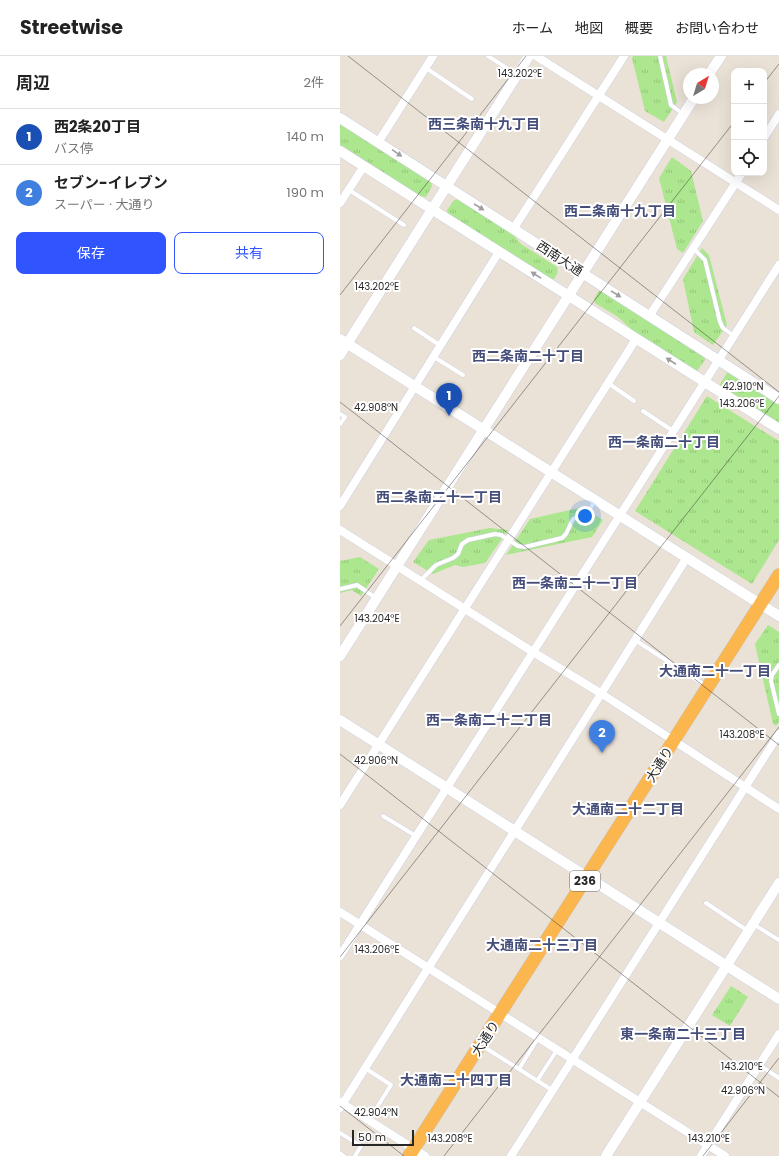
<!DOCTYPE html>
<html lang="ja">
<meta charset="utf-8">
<style>
body{margin:0;font-family:Poppins,"Noto Sans JP",sans-serif;background:#f2f2f2;color:#222}
.controls{position:absolute;right:12px;top:12px;display:grid;overflow:hidden;border-radius:8px;box-shadow:0 4px 16px #0002}
.controls button{width:36px;height:36px;display:grid;place-items:center;padding:0;border:0;border-bottom:1px solid #e0e0e0;background:#fff;color:#222;font:20px sans-serif}
.compass{position:absolute;left:343px;top:12px;width:36px;height:36px;border-radius:50%;background:#fff;box-shadow:0 4px 16px #0002;rotate:38deg}
.scale{position:absolute;left:12px;bottom:10px;width:62px;box-sizing:border-box;padding-left:4px;border:2px solid #272727;border-top:0;font-size:11px;line-height:14px;white-space:nowrap;color:#272727;-webkit-text-stroke:3px #fff;paint-order:stroke}
.you{position:absolute;left:245px;top:460px;width:14px;height:14px;margin:-10px;border:3px solid #fff;border-radius:50%;background:#1a73e8;box-shadow:0 0 0 6px #1a73e833}
.badge{display:grid;place-items:center;width:26px;height:26px;border-radius:50%;background:#3055ff;color:#fff;font-size:13px;font-weight:700}
.pin{position:absolute;translate:-50% -33px;filter:drop-shadow(0 1px 2px #0008)}
.pin::after{content:'';position:absolute;top:21px;width:14px;height:12px;background:inherit;clip-path:polygon(0 0,100% 0,50% 100%)}
.list{margin:0;padding:0;list-style:none}
h2{display:flex;justify-content:space-between;align-items:center;height:52px;margin:0;padding:0 16px;font-size:17px}
h2 small{font-size:13px;font-weight:400;color:#767676}
.list li{display:grid;grid-template-columns:26px 1fr auto;gap:12px;align-items:center;box-sizing:border-box;height:56px;padding:0 16px;border-top:1px solid #e0e0e0}
.list b{display:block;font-size:15px;white-space:nowrap}
.list p{margin:0;font-size:13px;white-space:nowrap;color:#767676}
.list em{font-size:13px;font-style:normal;color:#767676}
.actions{display:flex;gap:8px;padding:12px 16px}
.actions a{flex:1;padding:9px 0;border:1px solid #3055ff;border-radius:8px;text-align:center;font-size:14px;color:#3055ff}
.actions .main{background:#3055ff;color:#fff}
.icon{flex:none;width:22px;height:22px;fill:none;stroke:currentColor;stroke-width:2;stroke-linecap:round;stroke-linejoin:round}
.map{position:relative;flex:none;width:439px;height:1100px;overflow:hidden}
header{display:flex;align-items:center;gap:24px;box-sizing:border-box;height:56px;padding:0 20px;background:#fff;border-bottom:1px solid #e0e0e0}
header strong{font-size:19px}
nav{display:flex;gap:22px;margin-inline-start:auto;font-size:14px}
main{display:flex}
aside{flex:1;background:#fff}
.map>svg:first-child{display:block}
.park{fill:url(#park-tufts)}
.lines{fill:none;stroke-linecap:round;stroke-linejoin:round}
.service-casing{stroke:#ccd0e2;stroke-width:5}
.minor-casing{stroke:#ccd0e2;stroke-width:9}
.tertiary-casing{stroke:#ccd0e2;stroke-width:11}
.trunk-casing{stroke:#c7c7c7;stroke-width:14}
.service{stroke:#fff;stroke-width:4}
.minor{stroke:#fff;stroke-width:8}
.tertiary{stroke:#fff;stroke-width:10}
.trunk{stroke:#fcb64e;stroke-width:13}
.oneway{fill:#9e9e9e}
.ticks{fill:none;stroke:#272727;stroke-width:1;stroke-opacity:0.45}
.labels{text-anchor:middle;stroke-width:4;stroke-linejoin:round;paint-order:stroke}
.shield{fill:#fff;stroke:#686868;stroke-width:1}
.shield-label{font-size:12px;font-weight:bold;fill:#272727}
.street-label{font-size:13px;fill:#272727;stroke:#fff}
.neighbourhood-label{font-size:14px;font-weight:bold;fill:#454e7a;stroke:#fff}
.ticks-label{font-size:10px;text-anchor:middle;fill:#272727;stroke:#fff;stroke-width:4;stroke-linejoin:round;paint-order:stroke}
</style>
<header>
<strong>Streetwise</strong>
<nav><a>ホーム</a><a>地図</a><a>概要</a><a>お問い合わせ</a></nav>
</header>
<main>
<aside>
<h2>周辺<small>2件</small></h2>
<ul class="list">
<li><span class="badge" style="background:#1a4fb4">1</span><div><b>西2条20丁目</b><p>バス停</p></div><em>140 m</em></li>
<li><span class="badge" style="background:#3f7fe0">2</span><div><b>セブン-イレブン</b><p>スーパー · 大通り</p></div><em>190 m</em></li>
</ul>
<div class="actions"><a class="main">保存</a><a>共有</a></div>
</aside>
<div class="map">
<svg width="439" height="1100" viewBox="0 0 439 1100">
<defs>
<pattern id="park-tufts" width="24" height="20" patternUnits="userSpaceOnUse"><rect width="24" height="20" fill="#ace68e"/><path d="M3 7l-1-3M5 7V3M7 7l1-3M15 17l-1-3M17 17v-4M19 17l1-3" fill="none" stroke="#94c57a"/></pattern>
</defs>
<rect width="100%" height="100%" fill="#ebe2d7"/>
<!-- park -->
<path class="park" d="M293,0H326L337,46L324,66L305,55L292,2Z
M0,68L91,125L92,130L86,141L80,140L0,89Z
M332,101L351,115L363,165L343,197L337,193L319,122Z
M119,143L171,176L181,188L217,211L218,216L214,223H209L108,158L107,154L114,144Z
M362,192L369,199L387,269L373,289L354,276L343,223Z
M262,234L363,299L365,304L357,315H355L293,275L278,261L255,247L254,243L258,236Z
M391,316L439,347V368L381,331L380,328L387,317Z
M367,340L439,385V484L412,528L295,455Z
M243,451L263,464L252,481L166,499L190,463Z
M150,472L168,474L145,507L123,511L115,509L93,518L73,506L89,484Z
M20,501L39,513L21,540L12,534L0,537V505Z
M428,569L439,576V666L436,670L433,668L415,588Z
M391,930L408,941L390,970L372,959Z"/>
<g class="lines">
<!-- service casing -->
<g class="service-casing">
<path id="service" d="M148,0L176,18
M320,0L331,49L343,58
M86,12L132,43
M9,134L64,169
M354,193L365,204L380,266L383,272L394,280
M74,272L101,290
M94,301L123,319
M268,327L294,345
M303,355L333,375
M0,358L5,361L0,368
M81,524L96,509L113,502L118,498L122,488L128,484L155,478L161,479L178,490L185,491L222,482L226,478L233,463L248,457L255,444
M0,533L17,529L36,542
M295,584L366,630
M439,609L432,619L431,625L439,658
M43,760L76,780
M366,847L408,875
M413,868L439,884
M141,989L212,1034
M419,1009L439,1022
M25,1012L51,1029L29,1064
M179,1013L198,982
M197,1025L217,994
M0,1077L21,1090L15,1100
M0,1097L4,1100"/>
</g>
<!-- minor casing -->
<g class="minor-casing">
<path id="minor" d="M196,0L439,154
M424,82L439,58
M39,85L93,0
M0,147L24,110
M174,172L284,0
M310,259L402,117
M0,450L159,196
M0,474L193,596L262,638L439,753
M0,749L296,283
M0,856L385,1100
M0,900L439,209
M0,1046L85,1100
M0,1052L346,503
M171,1100L439,678
M361,1100L439,978"/>
</g>
<!-- tertiary casing -->
<g class="tertiary-casing">
<path id="tertiary" d="M369,18L381,0
M0,62L439,343
M0,95L439,373
M0,283L439,560
M0,299L189,0
M0,600L354,42
M0,664L439,943
M266,1100L439,827"/>
</g>
<!-- trunk casing -->
<g class="trunk-casing">
<path id="trunk" d="M69,1100L439,519"/>
</g>
<!-- service -->
<use href="#service" class="service"/>
<!-- minor -->
<use href="#minor" class="minor"/>
<!-- tertiary -->
<use href="#tertiary" class="tertiary"/>
<!-- trunk -->
<use href="#trunk" class="trunk"/>
</g>
<!-- one-way arrows -->
<defs><path id="oneway-solid" d="M-6-.8H1V-3.2L6.5 0L1 3.2V.8H-6Z"/></defs>
<g class="oneway">
<use href="#oneway-solid" transform="translate(57 97) rotate(34)"/>
<use href="#oneway-solid" transform="translate(139 151) rotate(32)"/>
<use href="#oneway-solid" transform="translate(196 219) rotate(-148)"/>
<use href="#oneway-solid" transform="translate(276 238) rotate(32)"/>
<use href="#oneway-solid" transform="translate(331 305) rotate(-147)"/>
</g>
<!-- ticks -->
<path class="ticks" d="M8,0L439,336M424,27L439,8M0,239L186,0M0,346L439,689M0,570L394,66M0,698L439,1041M0,901L439,340M0,1050L64,1100M104,1100L439,671M363,1100L439,1002"/>
<g class="labels">
<!-- shield labels -->
<rect class="shield" x="230" y="815" width="30" height="20" rx="3"/>
<g class="shield-label">
<text x="245" y="829">236</text>
</g>
<!-- street labels -->
<g class="street-label">
<text transform="translate(220 202) rotate(33)" y="5">西南大通</text>
<text transform="translate(319 708) rotate(-58)" y="5">大通り</text>
<text transform="translate(145 982) rotate(-57)" y="5">大通り</text>
</g>
<!-- neighbourhood labels -->
<g class="neighbourhood-label">
<text x="144" y="73">西三条南十九丁目</text>
<text x="280" y="160">西二条南十九丁目</text>
<text x="188" y="305">西二条南二十丁目</text>
<text x="324" y="391">西一条南二十丁目</text>
<text x="99" y="446">西二条南二十一丁目</text>
<text x="235" y="532">西一条南二十一丁目</text>
<text x="375" y="620">大通南二十一丁目</text>
<text x="149" y="669">西一条南二十二丁目</text>
<text x="288" y="758">大通南二十二丁目</text>
<text x="202" y="894">大通南二十三丁目</text>
<text x="343" y="983">東一条南二十三丁目</text>
<text x="116" y="1029">大通南二十四丁目</text>
</g>
</g>
<g class="ticks-label">
<text x="180" y="21">143.202°E</text>
<text x="37" y="234">143.202°E</text>
<text x="403" y="334">42.910°N</text>
<text x="402" y="351">143.206°E</text>
<text x="36" y="355">42.908°N</text>
<text x="37" y="566">143.204°E</text>
<text x="402" y="682">143.208°E</text>
<text x="36" y="708">42.906°N</text>
<text x="37" y="897">143.206°E</text>
<text x="402" y="1014">143.210°E</text>
<text x="403" y="1038">42.906°N</text>
<text x="36" y="1060">42.904°N</text>
<text x="110" y="1086">143.208°E</text>
<text x="369" y="1086">143.210°E</text>
</g>
</svg>
<div class="controls">
<button>+</button>
<button>−</button>
<button><svg class="icon" aria-label="locate" viewBox="0 0 24 24"><circle cx="12" cy="12" r="6"/><path d="M12 2v4M12 18v4M2 12h4M18 12h4"/></svg></button>
</div>
<svg class="compass" viewBox="-18 -18 36 36"><path d="M0-13l5 13h-10z" fill="#e53935"/><path d="M0 13l5-13h-10z" fill="#767676"/></svg>
<div class="scale">50 m</div>
<div class="you"></div>
<div class="pin badge" style="left:109px;top:360px;background:#1a4fb4">1</div>
<div class="pin badge" style="left:262px;top:697px;background:#3f7fe0">2</div>
</div>
</main>
